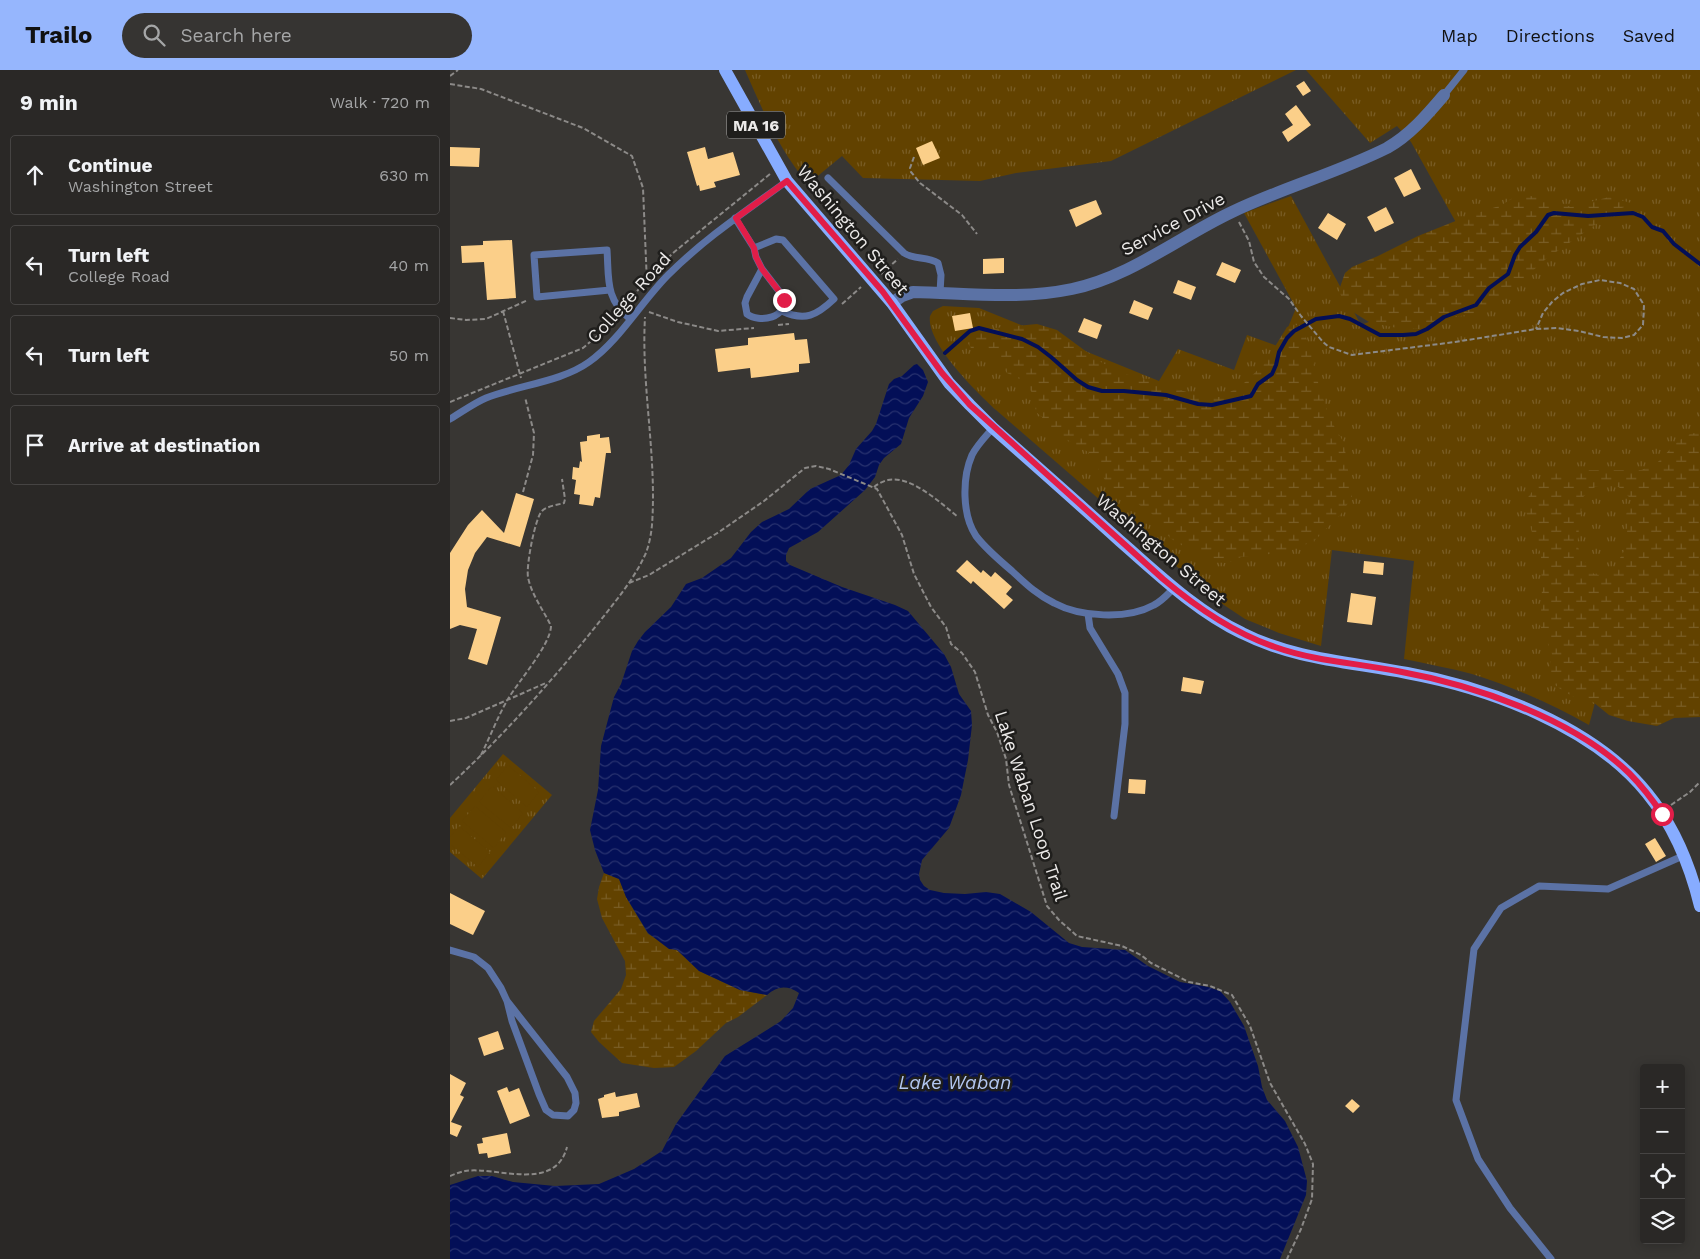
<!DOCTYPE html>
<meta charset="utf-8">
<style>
body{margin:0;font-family:"Work Sans",sans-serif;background:#363432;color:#f1f3f6}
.controls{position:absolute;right:15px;bottom:15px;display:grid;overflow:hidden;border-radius:5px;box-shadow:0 2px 12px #0003}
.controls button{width:45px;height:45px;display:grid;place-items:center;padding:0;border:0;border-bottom:1px solid #464443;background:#2a2826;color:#f1f3f6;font:25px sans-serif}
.stop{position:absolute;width:15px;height:15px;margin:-11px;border:4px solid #e11d48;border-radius:50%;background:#fff}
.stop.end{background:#e11d48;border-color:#fff;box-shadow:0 1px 5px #0008}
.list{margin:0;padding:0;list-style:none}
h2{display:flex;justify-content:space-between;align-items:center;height:65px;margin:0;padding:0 20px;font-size:21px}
h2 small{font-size:16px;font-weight:400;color:#a5a6a7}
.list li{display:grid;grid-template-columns:32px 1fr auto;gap:15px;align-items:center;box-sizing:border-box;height:80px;margin:0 10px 10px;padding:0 10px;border:1px solid #464443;border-radius:5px}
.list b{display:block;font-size:19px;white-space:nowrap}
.list p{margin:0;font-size:16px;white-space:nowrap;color:#a5a6a7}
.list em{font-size:16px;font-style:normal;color:#a5a6a7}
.icon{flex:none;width:28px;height:28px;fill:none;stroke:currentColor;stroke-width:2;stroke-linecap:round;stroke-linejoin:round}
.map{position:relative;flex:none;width:1250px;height:1189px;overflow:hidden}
header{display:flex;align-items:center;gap:30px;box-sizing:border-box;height:70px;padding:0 25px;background:#96b6fd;color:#111}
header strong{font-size:24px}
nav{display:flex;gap:28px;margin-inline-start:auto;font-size:18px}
.search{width:350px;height:45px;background:#363432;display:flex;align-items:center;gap:12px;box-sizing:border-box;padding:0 18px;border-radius:28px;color:#a5a6a7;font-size:19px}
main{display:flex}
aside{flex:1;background:#2a2826}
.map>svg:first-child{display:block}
.grass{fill:url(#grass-tufts)}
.wetland{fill:url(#wetland-marsh);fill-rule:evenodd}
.garden{fill:#624200}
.water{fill:url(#water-waves)}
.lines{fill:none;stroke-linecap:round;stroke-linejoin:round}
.stream{stroke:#030f57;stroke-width:4}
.building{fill:#fbcf89}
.path{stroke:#8c8a88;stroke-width:2;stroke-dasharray:5 2.5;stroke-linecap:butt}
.lane{stroke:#5b72a5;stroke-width:7}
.street{stroke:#5b72a5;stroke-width:12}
.primary{stroke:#87acff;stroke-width:12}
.route{stroke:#e11d48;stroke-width:6}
.labels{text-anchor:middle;stroke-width:5;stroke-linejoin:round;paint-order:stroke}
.shield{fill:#1f1e1c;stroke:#aeadac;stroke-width:1}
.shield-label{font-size:16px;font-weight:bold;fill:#eceae9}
.street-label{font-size:18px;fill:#eceae9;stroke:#1f1e1c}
.water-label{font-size:19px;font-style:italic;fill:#b3c7f1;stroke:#1f1e1c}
</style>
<header>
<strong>Trailo</strong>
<div class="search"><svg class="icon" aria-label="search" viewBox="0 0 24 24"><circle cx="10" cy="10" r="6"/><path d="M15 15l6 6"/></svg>Search here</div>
<nav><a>Map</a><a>Directions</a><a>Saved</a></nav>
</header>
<main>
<aside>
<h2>9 min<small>Walk · 720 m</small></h2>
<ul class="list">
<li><svg class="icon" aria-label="ahead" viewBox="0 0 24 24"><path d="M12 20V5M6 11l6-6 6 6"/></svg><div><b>Continue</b><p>Washington Street</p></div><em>630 m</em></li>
<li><svg class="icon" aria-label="left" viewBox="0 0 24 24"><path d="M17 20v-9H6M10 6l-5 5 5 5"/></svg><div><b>Turn left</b><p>College Road</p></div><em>40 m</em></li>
<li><svg class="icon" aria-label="left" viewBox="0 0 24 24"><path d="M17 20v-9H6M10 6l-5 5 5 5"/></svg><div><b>Turn left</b></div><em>50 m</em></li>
<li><svg class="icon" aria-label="arrive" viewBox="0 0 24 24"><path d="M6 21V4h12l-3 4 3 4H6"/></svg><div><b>Arrive at destination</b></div></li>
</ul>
</aside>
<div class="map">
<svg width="1250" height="1189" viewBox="0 0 1250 1189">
<defs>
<pattern id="grass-tufts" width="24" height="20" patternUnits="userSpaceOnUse" patternTransform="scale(1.25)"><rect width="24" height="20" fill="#624200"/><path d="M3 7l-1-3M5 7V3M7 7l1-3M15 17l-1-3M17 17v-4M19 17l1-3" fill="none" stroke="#795d25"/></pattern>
<pattern id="wetland-marsh" width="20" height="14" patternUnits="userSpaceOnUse" patternTransform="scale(1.25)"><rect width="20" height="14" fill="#624200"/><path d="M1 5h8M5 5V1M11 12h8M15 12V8" fill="none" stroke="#795d25"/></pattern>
<pattern id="water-waves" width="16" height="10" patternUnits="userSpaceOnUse" patternTransform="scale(1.25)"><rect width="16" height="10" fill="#030f57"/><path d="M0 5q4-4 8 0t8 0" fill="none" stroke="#28326f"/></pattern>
</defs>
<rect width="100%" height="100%" fill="#383633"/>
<!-- grass -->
<path class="grass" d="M295,0H846L661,91L566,103L530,111L413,108L392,86L358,114C329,80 313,41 295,0Z
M856,0H1250V405L1205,411L1139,655C1102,634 1063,617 1022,604C1000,598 977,594 954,589L964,491L882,480L871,576L829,563L795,549L762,527L546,340C527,322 476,273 480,246L483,241L493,236L529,238L709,311L728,279L784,300L797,265L830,277L846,238L794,143L841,126L911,255L1036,206L961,72L947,56L920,73Z
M53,684L102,725L32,809L0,782V748Z"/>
<!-- wetland -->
<path class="wetland" d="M1071,125L1096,128L1121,137L1159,127L1185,134L1168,139L1096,189L1037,241L1000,248L969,259L947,258L919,252L895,237L889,220L895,203L902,197L928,186L968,166L1018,146L1052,135L1064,127Z
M587,254L607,260L649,291L672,303L754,327H772L793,314L815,293L837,257L844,254L850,257L863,281L866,306L877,340L884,356L894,373L902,427L891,444L863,472L829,483L791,487L777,493L758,492L745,480L733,476L720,468L702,444L684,431L666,424L658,415L638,382L604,362L594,353L592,347L586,342L583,325L576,312L557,303L541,283L535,279L527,281L521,278L517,272V264L534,259Z
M1250,362V647L1224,648L1207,656L1178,651L1159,645L1143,632L1126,628L1113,621L1105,615L1098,604L1102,584L1090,555L1092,530L1091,484L1083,466L1076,441V430L1087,415L1106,403L1139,400H1191L1205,395L1228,371L1240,364ZM1161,413L1170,418L1182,430L1176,444L1178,456L1174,481L1166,495L1157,506L1144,504L1133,489L1127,475L1133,427L1145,417Z
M154,803L169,809L176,827L198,864L227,880L249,901L290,920L317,925L288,947L276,953L246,981L224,997L204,998L172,993L149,972L141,962L144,951L171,919L176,905L175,891L152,848L147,829L149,817Z"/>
<!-- garden -->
<path class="garden" d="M58,695L89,722L77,737L46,710Z
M42,716L73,743L61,758L29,732Z
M25,736L56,762L44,778L12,751Z
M9,756L40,782L28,797L0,774V767Z"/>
<!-- water -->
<path class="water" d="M467,294L473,300L478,312L473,326L459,348L451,374L434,388L429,395L425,407L415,420L368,462L339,478L336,485V491L340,495L392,517L445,535L458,541L494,584L501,597L509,624L521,641L522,655L518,690L511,725L499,758L472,790L469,804L470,810L474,816L480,820L494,823L515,824L536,822L550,824L581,842L619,873L632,877L675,880L698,896L730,912L758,917L770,921L780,932L794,956L808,996L812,1017L817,1030L835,1051L848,1077L857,1111L856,1125L830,1189H0V1115L28,1106H42L63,1112L105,1116L149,1114L184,1099L212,1081L226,1054L275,986L331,951L343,938L349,923C337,915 327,916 317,925L290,920L249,901L227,880L219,879L198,863L176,827L169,809L154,803L145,780L140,760L148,720L151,676L164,627L171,614L182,581L188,571L195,562L221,537L236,514L252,508L281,488L301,462L312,452L339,439L360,419L391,405L399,395L406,379L422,361L426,354L439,314L444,309L452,306L464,295Z"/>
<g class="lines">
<!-- stream -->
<path class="stream" d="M495,283L520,261L529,258L572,269L588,277L601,287L627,310L638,317L652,321H674L716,325L748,334L762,335L801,326L808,314L822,304L826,295L829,282L837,268L844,261L866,249L889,246L900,249L930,265H953L966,264L977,259L994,247L1026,235L1039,218L1058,204L1065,185L1070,177L1086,162L1098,145L1104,143L1138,146L1183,143L1193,147L1202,157L1213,161L1224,174L1250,194"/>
</g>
<!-- building -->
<path class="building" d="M854,11L861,21L853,26L846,16Z
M846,35L861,55L838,72L832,62L843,55L835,44Z
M482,71L490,88L473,95L466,78Z
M0,77L30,78L29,97L0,96Z
M255,77L258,89L283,82L290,105L264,112L266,117L250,121L249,115L247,116L237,82Z
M961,99L971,119L954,127L944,108Z
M646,130L652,144L626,157L619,140Z
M936,137L944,153L925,162L917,147Z
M878,143L896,154L887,170L868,158Z
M62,170L66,228L37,230L34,192L12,193L11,176L33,175V171Z
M554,188V203L533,204V189Z
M772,192L791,200L785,213L766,205Z
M728,210L746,217L741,230L723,223Z
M684,230L703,238L698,250L679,243Z
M520,243L523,258L505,261L502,246Z
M634,248L652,255L647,269L628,262Z
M344,263L345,270L357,269L360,293L349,294V302L301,308L300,298L268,302L265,279L298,275V268Z
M150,364V368L159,367L161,383H156L150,428L145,427L143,436L129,434L130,425L124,424L126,410L122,409L123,397L129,398L130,391L132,392L130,372L137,371V366Z
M66,423L84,429L70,477L37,467L25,483L18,500L15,519L17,537L51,547L37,595L18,589L27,559L10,555L0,559V483L18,455L32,440L54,463Z
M517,490L531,503L533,500L541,507L545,502L562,517L556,524L563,530L554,539L523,511L521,514L506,501Z
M914,491L934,493L933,505L913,503Z
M901,523L926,527L922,555L897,552Z
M733,607L754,611L751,624L731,621Z
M679,709L696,710L695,724L678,723Z
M1205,768L1216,786L1206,792L1195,774Z
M0,823L35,841L23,865L0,854Z
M48,961L54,979L34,986L28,968Z
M0,1004L16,1013L10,1025L14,1027L1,1052L12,1056L7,1067L0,1064Z
M57,1017L59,1022L69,1018L80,1046L60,1054L47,1021Z
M165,1022L166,1027L187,1023L190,1037L169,1042V1046L152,1048L148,1029L154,1027V1025Z
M902,1029L910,1036L903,1043L895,1036Z
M57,1063L61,1083L38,1088L37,1083L29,1084L27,1074L33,1073L32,1068Z"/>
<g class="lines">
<!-- path -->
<path class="path" d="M0,6L8,0
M0,14L31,19L133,58L182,86L193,118L197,214
M464,87L460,98L461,102L470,113L512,145L527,164
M789,152L799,171L804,192L814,207L839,229L851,246L873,272L879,277L902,285L1005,272L1086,259L1107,258L1129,261L1153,267L1172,268L1184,265L1193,255L1194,235L1184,219L1170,213L1150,210L1132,214L1113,223L1102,232L1093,243L1086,259
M431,204L448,189
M178,233L198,207L223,183L320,104
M392,234L411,217
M53,241L71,308
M199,242L228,252L268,261L304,258
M0,248L16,250L36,249L78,230
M328,255L339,254
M0,332L133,278L159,256L165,248
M424,417C428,414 433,411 438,410C461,405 492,434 508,447
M73,422L83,385L84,363L75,327
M179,513L199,505L269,462L314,431L355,398L366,396L379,399L427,419L452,465L464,504L481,537L496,557L501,574L512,583L525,602L538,645L547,662L556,689L559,715L597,836L609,850L627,866L672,876L691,885L701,893L739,912L760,916L782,925L800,956L820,1013L855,1074L863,1094L862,1129L851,1159L837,1189
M0,651L16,648L96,613
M31,685C40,667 48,646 58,629C68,612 101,574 101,556C94,541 81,524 78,507C76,496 85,448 92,441C97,436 107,435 114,433L115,429L112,409
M0,715C53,666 101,612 146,556C164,533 183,511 195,485C199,476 201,465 202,455C207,385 191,316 195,247
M1221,735L1240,722L1250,712
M0,1106C5,1104 10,1102 15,1101C46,1096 105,1123 117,1077"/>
<!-- lane -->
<path class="lane" d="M994,25L1014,0
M378,108L454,183C464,190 477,186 488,193L491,205L490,223
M285,148L304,178L306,187L312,199L332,225C341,249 308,253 297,244L295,233L297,227L312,199
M304,178L326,169L333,170L384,229C367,245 355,252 332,241
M160,220L87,227L84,185L157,180C159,209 155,229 180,249
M0,349C12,342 24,333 36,328C69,315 111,312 139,292C169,271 192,231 218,205C254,169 296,141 337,111
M543,358C536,366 527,375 522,385C512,408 512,445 526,466C536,479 549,490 562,501C575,513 587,525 604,533C630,547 677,550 704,535C712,531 718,524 724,518
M638,544L640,558L668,604L675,623V654L664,746
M0,880L24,887L38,898L51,918L57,931L62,951L89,1024L96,1040L103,1045L118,1046L124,1040L126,1033L125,1023L117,1007L57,931
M1101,1189L1060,1138L1028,1089L1006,1030L1024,879L1051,838L1089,816L1158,819L1235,785"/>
<!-- street -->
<path class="street" d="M442,233L452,226L463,222C516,223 569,230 622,219C680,207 729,167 782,142C832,118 887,103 937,78C960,65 977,45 994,25"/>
<!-- primary -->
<path class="primary" d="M275,0L337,111L442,233L499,313L520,335L543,358C585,395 628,433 670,471C708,504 746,541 792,563C843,589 901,592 957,603C1039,618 1143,656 1197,723C1225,757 1240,795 1250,836"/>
</g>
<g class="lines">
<!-- route -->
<path class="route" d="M334,230L332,225L312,199L306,187L304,178L286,148L337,111L433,222L492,303L520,335L713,509C746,537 783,563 825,577C864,591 906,593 947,601C1024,615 1122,648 1179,703C1192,716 1202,729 1212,744"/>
</g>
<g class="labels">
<!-- shield labels -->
<rect class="shield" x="277" y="41.5" width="58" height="27" rx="4"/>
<g class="shield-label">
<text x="306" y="61">MA 16</text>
</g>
<!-- street labels -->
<g class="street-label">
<text transform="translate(723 154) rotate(-28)" y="6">Service Drive</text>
<text transform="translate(403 160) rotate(50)" y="6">Washington Street</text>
<text transform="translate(179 228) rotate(-48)" y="6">College Road</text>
<text transform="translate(711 480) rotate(40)" y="6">Washington Street</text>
<text transform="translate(581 736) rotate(72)" y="6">Lake Waban Loop Trail</text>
</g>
<!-- water labels -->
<g class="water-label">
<text x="505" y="1019">Lake Waban</text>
</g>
</g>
</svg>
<div class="controls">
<button>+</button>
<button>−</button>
<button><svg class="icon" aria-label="locate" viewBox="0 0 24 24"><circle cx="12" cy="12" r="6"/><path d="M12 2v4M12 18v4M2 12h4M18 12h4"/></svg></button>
<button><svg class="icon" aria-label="layers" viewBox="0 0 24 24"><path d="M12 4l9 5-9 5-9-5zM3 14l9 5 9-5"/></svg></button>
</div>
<div class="stop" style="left:1212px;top:744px"></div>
<div class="stop end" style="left:334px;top:230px"></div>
</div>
</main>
